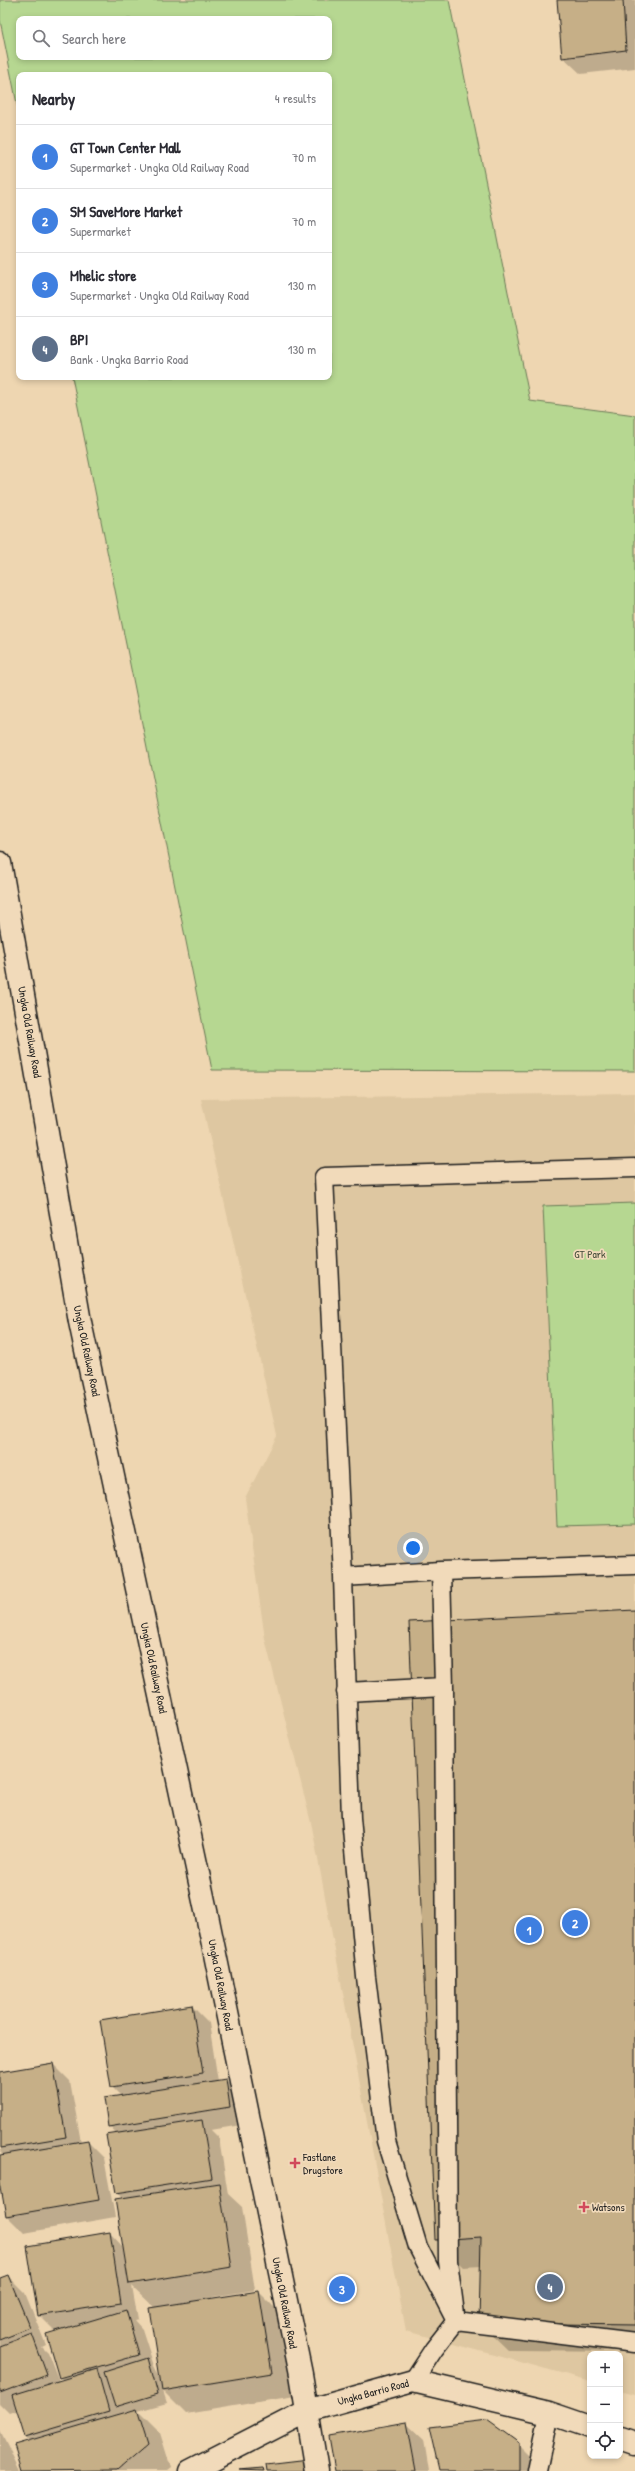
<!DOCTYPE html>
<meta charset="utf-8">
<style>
body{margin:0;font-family:"Patrick Hand",sans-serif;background:#f2f2f3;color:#2b2b33}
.controls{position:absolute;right:12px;bottom:12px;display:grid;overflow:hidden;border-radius:8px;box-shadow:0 2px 6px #0003}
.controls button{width:36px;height:36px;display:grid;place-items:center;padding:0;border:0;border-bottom:1px solid #e1e1e2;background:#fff;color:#2b2b33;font:20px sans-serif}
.you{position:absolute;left:413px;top:1548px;width:14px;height:14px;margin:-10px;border:3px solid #fff;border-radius:50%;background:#1a73e8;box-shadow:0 0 0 6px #1a73e833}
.badge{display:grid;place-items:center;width:26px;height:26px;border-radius:50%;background:#ea580c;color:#fff;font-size:13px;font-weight:700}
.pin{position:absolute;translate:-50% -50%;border:2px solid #fff;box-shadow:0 1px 4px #0006}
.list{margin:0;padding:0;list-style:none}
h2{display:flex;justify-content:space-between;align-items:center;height:52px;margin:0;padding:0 16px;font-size:17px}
h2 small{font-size:13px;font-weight:400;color:#7c7c81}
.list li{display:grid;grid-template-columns:26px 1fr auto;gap:12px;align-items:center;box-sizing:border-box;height:64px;padding:0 16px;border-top:1px solid #e1e1e2}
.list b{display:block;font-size:15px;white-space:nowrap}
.list p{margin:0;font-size:13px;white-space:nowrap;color:#7c7c81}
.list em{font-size:13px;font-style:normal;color:#7c7c81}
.icon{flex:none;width:22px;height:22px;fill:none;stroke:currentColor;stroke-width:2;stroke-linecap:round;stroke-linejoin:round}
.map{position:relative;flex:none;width:635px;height:2471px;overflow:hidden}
.search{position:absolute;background:#fff;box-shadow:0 2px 6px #0003;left:16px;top:16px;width:316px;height:44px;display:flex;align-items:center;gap:10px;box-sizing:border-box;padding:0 14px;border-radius:8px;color:#7c7c81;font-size:15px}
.panel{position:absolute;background:#fff;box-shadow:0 2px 6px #0003;left:16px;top:72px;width:316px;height:308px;border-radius:8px}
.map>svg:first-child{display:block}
.built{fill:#dec7a1}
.green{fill:#b6d791;stroke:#697a56;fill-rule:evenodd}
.shadow{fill:#0003;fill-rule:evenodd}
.building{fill:#c6af87;stroke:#1c1c1c}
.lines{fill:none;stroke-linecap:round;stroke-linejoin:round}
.service-casing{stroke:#1c1c1c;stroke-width:21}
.minor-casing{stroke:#1c1c1c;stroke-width:25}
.service{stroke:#f1daba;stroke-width:18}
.minor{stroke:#f1daba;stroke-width:22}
.poi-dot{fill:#d1495b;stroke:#f1daba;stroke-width:1.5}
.labels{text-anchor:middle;stroke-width:3.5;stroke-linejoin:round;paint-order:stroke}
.street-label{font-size:11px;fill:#1c1c1c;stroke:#f1daba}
.park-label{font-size:11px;fill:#424b39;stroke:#f1daba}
.poi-label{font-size:11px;fill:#1c1c1c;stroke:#f1daba;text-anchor:start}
</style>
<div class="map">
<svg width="635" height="2471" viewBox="0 0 635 2471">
<rect width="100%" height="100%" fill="#eed6b1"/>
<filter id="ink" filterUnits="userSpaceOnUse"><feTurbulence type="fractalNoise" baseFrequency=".025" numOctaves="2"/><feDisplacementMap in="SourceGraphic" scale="8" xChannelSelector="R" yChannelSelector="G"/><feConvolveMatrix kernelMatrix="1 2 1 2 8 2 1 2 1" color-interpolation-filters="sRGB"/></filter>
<g filter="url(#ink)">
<!-- built -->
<path class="built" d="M635,1093V2394L620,2390V2354H590V2381L406,2331L312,1827L265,1639L245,1498L277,1436L201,1099Z"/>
<!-- green -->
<path class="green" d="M0,0H449L530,401L635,415V1071L212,1070L72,377H329V75H19V114L0,20ZM19,19H329V57H19Z
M635,1203V1524L557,1526L543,1206Z"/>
<!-- shadow -->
<path class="shadow" d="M558,0H635V68L581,74L563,57Z
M635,1611V2351L508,2350L480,2323L482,2266L463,2267L436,2240Z
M192,2006L209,2023L218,2081L226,2080L243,2097L247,2124L211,2130L219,2138L228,2194L242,2207L255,2290L212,2297V2299L259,2292L282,2315L295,2396L186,2414L163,2391L167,2403L138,2411L160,2433L171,2468L167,2471H23L15,2446L30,2441L25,2437L17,2410L9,2413L0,2404V2279L8,2276L25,2293L46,2345L42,2347L48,2353L59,2381L63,2380L60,2377L56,2332L39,2315L110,2233L124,2248V2199L117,2192V2135L109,2126L121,2096L112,2087ZM132,2286L155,2308L161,2379L154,2366L142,2329L134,2320L138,2319Z
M53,2064L70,2081L81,2142L87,2141L104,2158L115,2217L24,2233L7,2216L0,2176V2156H4L0,2151V2073Z
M406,2423L424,2440L429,2471H336Z
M0,2430L20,2471H0Z
M519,2444L542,2467V2471H440Z"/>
<!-- building -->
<path class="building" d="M557,0H623L626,50L562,58Z
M635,1610V2325L479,2323L481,2237L435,2240L409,1622Z
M192,2005L203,2073L111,2087L100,2020Z
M53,2063L66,2137L0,2148V2072Z
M226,2079L230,2107L108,2127L104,2098Z
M202,2120L212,2178L116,2193L106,2135Z
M88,2140L99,2200L6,2216L0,2182V2155Z
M219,2183L232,2267L129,2284L115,2199Z
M110,2232L121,2303L38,2316L27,2246Z
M8,2275L30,2328L0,2340V2278Z
M259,2291L272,2373L162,2391L149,2308Z
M126,2310L139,2355L59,2378L46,2334Z
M32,2334L47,2375L0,2393V2346Z
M148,2358L158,2394L115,2407L104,2372Z
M97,2369L109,2412L25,2437L12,2395Z
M137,2409L148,2444L118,2470L22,2471L14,2445Z
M487,2420L519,2443V2471H439L429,2427Z
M407,2422L416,2471H335L329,2436Z
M309,2459L310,2471H267L266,2464Z
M263,2468L264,2471L239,2470Z"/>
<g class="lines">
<!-- service casing -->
<g class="service-casing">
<path id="service" d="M343,1577L441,1571L635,1565
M346,1692L444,1687
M456,2321L418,2247L386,2141L366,1977L351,1818L343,1577L324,1177L635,1168
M456,2321L635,2343
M413,2381L434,2349L456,2321L448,2261L444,1687L441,1571
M537,2471L549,2413"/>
</g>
<!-- minor casing -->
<g class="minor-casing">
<path id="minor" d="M0,863L80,1322L208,1920L301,2374L317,2471
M620,2438L635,2443
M190,2471L307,2411L413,2381L549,2413L590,2427"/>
</g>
<!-- service -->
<use href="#service" class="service"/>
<!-- minor -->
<use href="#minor" class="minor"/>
</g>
</g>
<!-- markers -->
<g class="poi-dot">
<path d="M293 2157h4v4h4v4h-4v4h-4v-4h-4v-4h4z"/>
<path d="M582 2201h4v4h4v4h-4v4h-4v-4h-4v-4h4z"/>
</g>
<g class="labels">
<!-- street labels -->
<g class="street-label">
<text transform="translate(30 1032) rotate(80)" y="4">Ungka Old Railway Road</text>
<text transform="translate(87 1351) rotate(78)" y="4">Ungka Old Railway Road</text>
<text transform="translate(154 1668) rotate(78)" y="4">Ungka Old Railway Road</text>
<text transform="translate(221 1985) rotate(79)" y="4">Ungka Old Railway Road</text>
<text transform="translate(285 2303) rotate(79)" y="4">Ungka Old Railway Road</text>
<text transform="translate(373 2392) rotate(-15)" y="4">Ungka Barrio Road</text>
</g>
<!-- park labels -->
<g class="park-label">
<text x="590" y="1258">GT Park</text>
</g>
<!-- poi labels -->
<g class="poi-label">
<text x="303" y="2161">Fastlane<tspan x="303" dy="13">Drugstore</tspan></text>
<text x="592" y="2211">Watsons</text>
</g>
</g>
</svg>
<div class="controls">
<button>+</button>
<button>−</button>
<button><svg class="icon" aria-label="locate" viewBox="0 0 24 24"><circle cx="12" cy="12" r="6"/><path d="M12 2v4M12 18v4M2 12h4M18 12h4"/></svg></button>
</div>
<div class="you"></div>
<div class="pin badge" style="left:529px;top:1930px;background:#3f7fe0">1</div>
<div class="pin badge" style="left:575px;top:1923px;background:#3f7fe0">2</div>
<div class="pin badge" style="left:342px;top:2289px;background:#3f7fe0">3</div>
<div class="pin badge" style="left:550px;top:2287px;background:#5c6f8a">4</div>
<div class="search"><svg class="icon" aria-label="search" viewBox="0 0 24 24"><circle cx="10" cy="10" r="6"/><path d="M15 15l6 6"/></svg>Search here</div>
<section class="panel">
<h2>Nearby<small>4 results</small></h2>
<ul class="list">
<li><span class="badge" style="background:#3f7fe0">1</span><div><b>GT Town Center Mall</b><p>Supermarket · Ungka Old Railway Road</p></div><em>70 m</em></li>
<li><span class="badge" style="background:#3f7fe0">2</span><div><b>SM SaveMore Market</b><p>Supermarket</p></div><em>70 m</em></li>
<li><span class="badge" style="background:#3f7fe0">3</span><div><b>Mhelic store</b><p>Supermarket · Ungka Old Railway Road</p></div><em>130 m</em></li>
<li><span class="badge" style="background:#5c6f8a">4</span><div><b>BPI</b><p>Bank · Ungka Barrio Road</p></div><em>130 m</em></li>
</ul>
</section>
</div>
